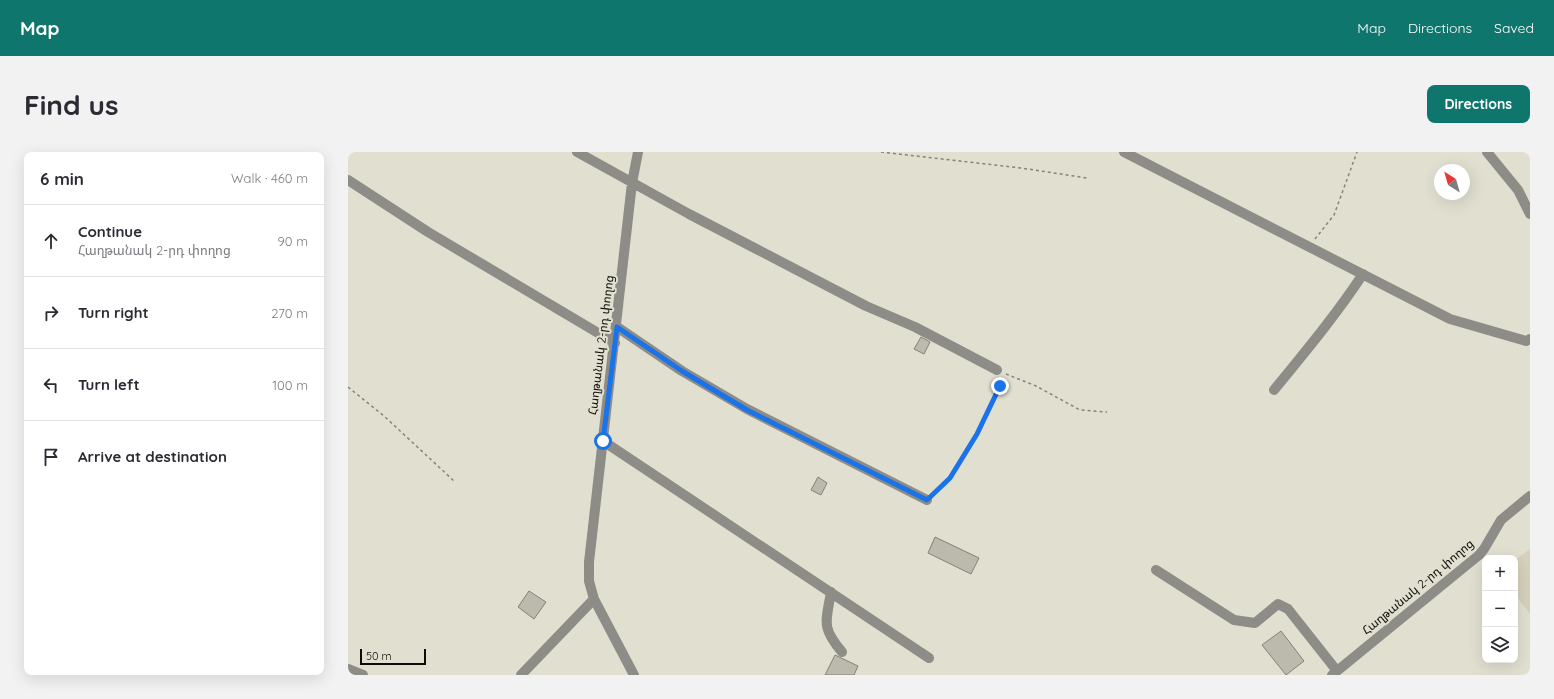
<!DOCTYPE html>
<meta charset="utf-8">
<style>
body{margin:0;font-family:Quicksand,"Noto Sans Armenian",sans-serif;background:#f2f2f3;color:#2b2b33}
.controls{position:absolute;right:12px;bottom:12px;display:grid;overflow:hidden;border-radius:8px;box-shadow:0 4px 16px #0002}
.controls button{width:36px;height:36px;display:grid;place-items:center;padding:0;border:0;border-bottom:1px solid #e1e1e2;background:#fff;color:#2b2b33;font:20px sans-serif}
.compass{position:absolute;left:1086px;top:12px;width:36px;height:36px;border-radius:50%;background:#fff;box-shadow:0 4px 16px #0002;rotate:323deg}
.scale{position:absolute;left:12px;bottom:10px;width:66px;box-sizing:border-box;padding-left:4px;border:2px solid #0c0b07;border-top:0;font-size:11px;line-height:14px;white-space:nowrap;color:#0c0b07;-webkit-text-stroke:3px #e1dfd0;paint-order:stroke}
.stop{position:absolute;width:12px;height:12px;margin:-9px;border:3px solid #1a73e8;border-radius:50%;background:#fff}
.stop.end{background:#1a73e8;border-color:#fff;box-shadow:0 1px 4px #0008}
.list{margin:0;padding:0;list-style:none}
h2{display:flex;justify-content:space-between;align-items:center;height:52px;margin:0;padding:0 16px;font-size:17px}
h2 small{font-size:13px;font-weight:400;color:#7c7c81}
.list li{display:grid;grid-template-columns:26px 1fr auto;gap:12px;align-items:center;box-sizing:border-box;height:72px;padding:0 16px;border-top:1px solid #e1e1e2}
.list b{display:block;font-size:15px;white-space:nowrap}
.list p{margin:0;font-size:13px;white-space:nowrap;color:#7c7c81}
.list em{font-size:13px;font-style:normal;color:#7c7c81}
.icon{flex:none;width:22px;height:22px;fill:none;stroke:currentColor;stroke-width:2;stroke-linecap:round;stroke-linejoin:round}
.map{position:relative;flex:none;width:1182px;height:523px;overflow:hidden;border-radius:8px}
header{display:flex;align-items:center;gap:24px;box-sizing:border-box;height:56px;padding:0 20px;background:#0f766e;color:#fff}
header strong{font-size:19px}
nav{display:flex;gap:22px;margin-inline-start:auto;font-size:14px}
.intro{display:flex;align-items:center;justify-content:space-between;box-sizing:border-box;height:96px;padding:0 24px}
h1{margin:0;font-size:28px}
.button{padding:10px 18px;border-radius:8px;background:#0f766e;color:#fff;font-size:14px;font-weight:700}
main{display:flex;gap:24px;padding:0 24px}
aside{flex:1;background:#fff;border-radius:8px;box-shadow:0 4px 16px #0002}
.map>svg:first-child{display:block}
.built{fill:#d5d1bc}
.building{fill:#bcbaac;stroke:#848275}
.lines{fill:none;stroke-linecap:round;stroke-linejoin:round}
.path{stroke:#858479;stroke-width:1.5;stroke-dasharray:3 3;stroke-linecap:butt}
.minor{stroke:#8d8c86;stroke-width:10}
.route{stroke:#1a73e8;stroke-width:5}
.labels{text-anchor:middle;stroke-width:4;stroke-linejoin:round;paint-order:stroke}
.street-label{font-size:12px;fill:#0c0b07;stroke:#e1dfd0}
</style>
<header>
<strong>Map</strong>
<nav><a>Map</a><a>Directions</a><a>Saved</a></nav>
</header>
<div class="intro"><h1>Find us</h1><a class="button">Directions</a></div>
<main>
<aside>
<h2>6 min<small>Walk · 460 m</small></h2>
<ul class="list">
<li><svg class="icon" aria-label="ahead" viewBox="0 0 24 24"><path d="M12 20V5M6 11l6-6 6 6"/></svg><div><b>Continue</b><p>Հաղթանակ 2-րդ փողոց</p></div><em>90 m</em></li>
<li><svg class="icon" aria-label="right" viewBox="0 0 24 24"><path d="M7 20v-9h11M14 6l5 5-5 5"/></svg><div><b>Turn right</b></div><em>270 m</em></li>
<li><svg class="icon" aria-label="left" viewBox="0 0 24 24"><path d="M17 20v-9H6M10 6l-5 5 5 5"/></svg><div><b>Turn left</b></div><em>100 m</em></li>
<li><svg class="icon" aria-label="arrive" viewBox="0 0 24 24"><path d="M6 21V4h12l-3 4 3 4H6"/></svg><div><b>Arrive at destination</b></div></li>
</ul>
</aside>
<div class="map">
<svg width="1182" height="523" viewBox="0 0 1182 523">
<rect width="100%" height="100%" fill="#e1dfd0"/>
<!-- built -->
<path class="built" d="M1182,397V462L1167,442V408Z"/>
<!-- building -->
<path class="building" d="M573,185L582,190L576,202L566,197Z
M470,325L479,331L473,343L463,338Z
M587,385L631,406L623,422L580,401Z
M181,439L198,450L186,467L170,455Z
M933,479L956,509L938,523L914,493Z
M487,503L510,514L506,523H477Z"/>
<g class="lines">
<!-- path -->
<path class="path" d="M533,0L673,16L739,26
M967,87L986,63L1009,0
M658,222L688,234L732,258L759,260
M0,235L36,264L106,329
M586,341L602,326L629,282L652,234L650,227"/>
<!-- minor -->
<path class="minor" d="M229,0L341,62L518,154L567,175L649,218
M776,0L1102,167L1178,189L1182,187
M1139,0L1170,38L1182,62
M0,28L80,80L267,191
M269,175L334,219L399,257L579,348
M926,238C957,200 988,163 1015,122
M255,289L581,506
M808,418L886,468L907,471L930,452L940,457L989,519
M483,440C478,470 473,475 494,500
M0,517L15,523
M173,523L246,447
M286,523L246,447L241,429V410L284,31L290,0
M984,523L1131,403L1136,397L1153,368L1182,344"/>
</g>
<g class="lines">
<!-- route -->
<path class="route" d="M255,289L269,175L334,219L399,258L579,348L602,326L629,282L652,234"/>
</g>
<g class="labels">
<!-- street labels -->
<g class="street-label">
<text transform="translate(253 193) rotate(-83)" y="4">Հաղթանակ 2-րդ փողոց</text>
<text transform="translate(1070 435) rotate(-40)" y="4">Հաղթանակ 2-րդ փողոց</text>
</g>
</g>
</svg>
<div class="controls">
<button>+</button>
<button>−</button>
<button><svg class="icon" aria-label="layers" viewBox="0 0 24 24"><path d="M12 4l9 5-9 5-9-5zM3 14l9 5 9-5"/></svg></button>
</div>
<svg class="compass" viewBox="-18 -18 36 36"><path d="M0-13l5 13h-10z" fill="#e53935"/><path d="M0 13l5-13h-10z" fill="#7c7c81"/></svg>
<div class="scale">50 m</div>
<div class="stop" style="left:255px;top:289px"></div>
<div class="stop end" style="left:652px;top:234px"></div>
</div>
</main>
